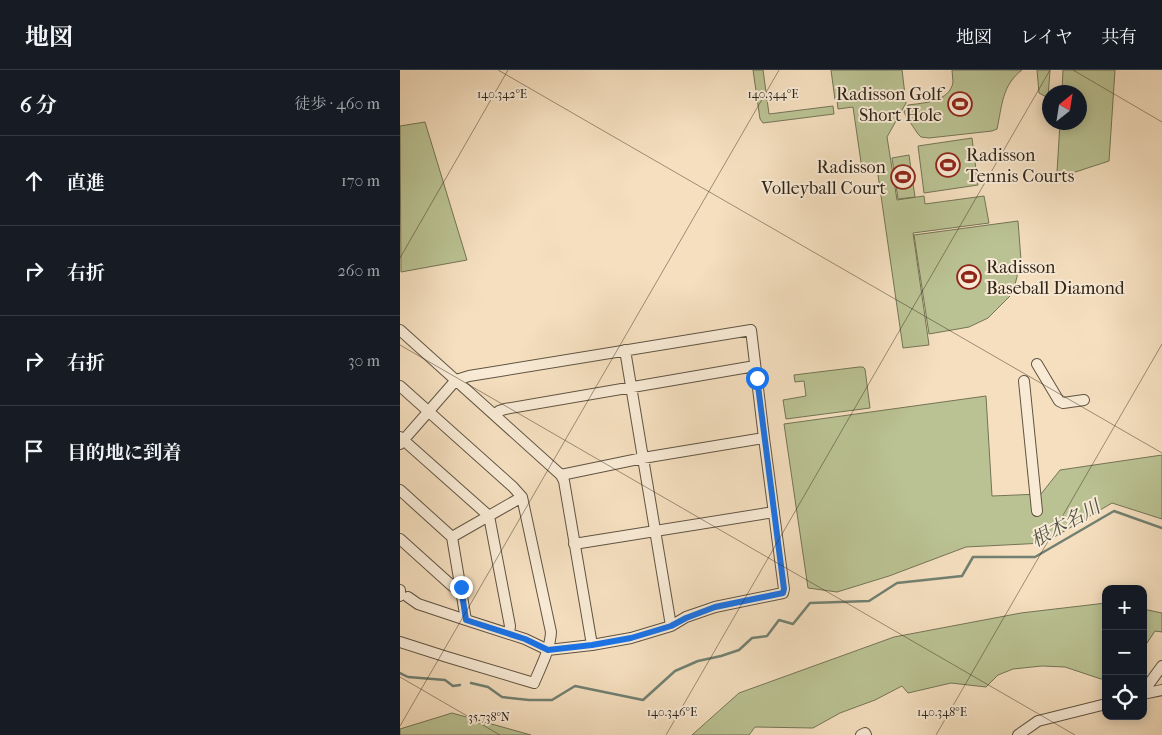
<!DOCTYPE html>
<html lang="ja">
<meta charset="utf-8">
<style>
body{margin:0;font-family:"IM FELL French Canon","Noto Serif JP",serif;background:#20242c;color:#f1f3f6}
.controls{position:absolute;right:15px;bottom:15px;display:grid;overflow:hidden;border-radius:10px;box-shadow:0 2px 12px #0003}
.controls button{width:45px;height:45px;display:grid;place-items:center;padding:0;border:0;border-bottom:1px solid #363941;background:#171b24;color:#f1f3f6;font:25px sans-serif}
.compass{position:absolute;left:642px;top:15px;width:45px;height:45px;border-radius:50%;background:#171b24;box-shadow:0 2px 12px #0003;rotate:30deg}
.stop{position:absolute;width:15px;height:15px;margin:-11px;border:4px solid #1a73e8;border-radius:50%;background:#fff}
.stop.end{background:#1a73e8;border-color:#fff;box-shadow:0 1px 5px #0008}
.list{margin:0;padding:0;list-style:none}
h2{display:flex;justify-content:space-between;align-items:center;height:65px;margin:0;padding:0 20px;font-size:21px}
h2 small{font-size:16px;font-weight:400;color:#9ea1a6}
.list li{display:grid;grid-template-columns:32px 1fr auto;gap:15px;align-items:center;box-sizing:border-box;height:90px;padding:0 20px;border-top:1px solid #363941}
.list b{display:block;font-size:19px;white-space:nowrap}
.list em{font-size:16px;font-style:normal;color:#9ea1a6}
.icon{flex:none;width:28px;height:28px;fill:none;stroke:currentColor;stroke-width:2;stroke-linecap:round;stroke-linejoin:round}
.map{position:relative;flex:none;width:762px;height:665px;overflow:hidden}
header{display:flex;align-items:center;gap:30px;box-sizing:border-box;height:70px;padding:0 25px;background:#171b24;border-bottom:1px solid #363941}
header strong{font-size:24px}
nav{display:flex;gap:28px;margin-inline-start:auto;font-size:18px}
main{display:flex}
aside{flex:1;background:#171b24}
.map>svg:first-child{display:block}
.green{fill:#bac293;stroke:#747456}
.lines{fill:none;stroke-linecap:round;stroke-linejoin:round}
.stream{stroke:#718072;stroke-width:2.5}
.minor-casing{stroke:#605442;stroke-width:12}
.minor{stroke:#f8ead5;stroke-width:10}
.route{stroke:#1a73e8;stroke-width:6}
.ticks{fill:none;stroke:#2f2519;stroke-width:1;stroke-opacity:0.45}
.labels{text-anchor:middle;stroke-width:4;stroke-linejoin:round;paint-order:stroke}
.poi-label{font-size:18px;fill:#2f2519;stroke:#f8ead5;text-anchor:end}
.water-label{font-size:19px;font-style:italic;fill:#505346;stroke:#f8ead5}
.ticks-label{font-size:12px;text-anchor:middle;fill:#2f2519;stroke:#f8ead5;stroke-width:4;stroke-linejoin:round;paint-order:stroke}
</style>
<header>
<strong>地図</strong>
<nav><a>地図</a><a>レイヤ</a><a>共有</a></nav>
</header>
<main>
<aside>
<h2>6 分<small>徒歩 · 460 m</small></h2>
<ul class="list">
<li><svg class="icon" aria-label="ahead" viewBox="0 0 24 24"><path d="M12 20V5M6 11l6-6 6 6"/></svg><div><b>直進</b></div><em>170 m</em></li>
<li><svg class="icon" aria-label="right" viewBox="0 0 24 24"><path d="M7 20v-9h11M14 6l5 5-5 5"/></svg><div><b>右折</b></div><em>260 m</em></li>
<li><svg class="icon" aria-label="right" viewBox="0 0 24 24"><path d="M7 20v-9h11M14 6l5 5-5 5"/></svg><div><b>右折</b></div><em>30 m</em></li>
<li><svg class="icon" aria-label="arrive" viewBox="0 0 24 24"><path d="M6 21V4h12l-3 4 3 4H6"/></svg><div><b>目的地に到着</b></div></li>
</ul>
</aside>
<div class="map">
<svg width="762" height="665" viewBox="0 0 762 665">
<rect width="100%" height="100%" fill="#f5dfbf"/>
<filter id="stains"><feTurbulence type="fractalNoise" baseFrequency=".004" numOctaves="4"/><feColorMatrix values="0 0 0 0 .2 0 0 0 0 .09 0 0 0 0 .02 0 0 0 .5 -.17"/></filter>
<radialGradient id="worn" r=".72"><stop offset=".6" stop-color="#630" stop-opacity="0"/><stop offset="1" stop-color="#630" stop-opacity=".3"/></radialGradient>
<!-- green -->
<path class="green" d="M353,0H363L369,44L433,36L434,44L363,53L360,49Z
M431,0H502L506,33L487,67L497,130L524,126L525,134L584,126L589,153L513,163L529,275L503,278L477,98L462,99L453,37L438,39L437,30H435Z
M552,0H622C602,15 602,36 597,59L592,61L529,68L521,67L518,64L506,46L504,42L508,35C523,33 550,32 553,12C553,8 552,4 552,0Z
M637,0H650L648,28L639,23Z
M663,0H715L709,91L660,107L657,102L660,53L680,52V22H662Z
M25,52L67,190L1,202L0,56Z
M572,68L578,115L524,123L518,76Z
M509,85L515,127L498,129L492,88Z
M618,151L621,190L613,223L588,248L569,257L529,264L514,165Z
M459,297H463L465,299L470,338L386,349L383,330L406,326L404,311L395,312L394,305Z
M586,326L592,426L641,424L660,400L762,385V449L712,433L644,473L566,477L489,506L437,522L408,518L384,354Z
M706,533V608L701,609L665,597L642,596L613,599L598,605L586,617L551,613L508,623L502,616L475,630L440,643L413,658L355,657L349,665H292L339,623L494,567L621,543Z
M743,539L762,543V562L755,561L743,579Z
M52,643L131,665H0V659Z"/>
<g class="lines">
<!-- stream -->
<path class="stream" d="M0,603L8,607L45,610L53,616L60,615
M71,613L88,617L102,627L129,630H152L175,616L243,630L275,601L298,591L321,586L339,580L352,568L367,566L379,550L393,554L410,533L469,531L497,513L562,506L573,487H635L714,441L762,458"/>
<!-- minor casing -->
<g class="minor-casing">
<path id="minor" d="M0,260L161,405L164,411L192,575
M225,280L271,556
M637,294L659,331L663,333L684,330
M624,311L637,441
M0,316L113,417L122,427L151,562C150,580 141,596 134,613L47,587L0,572
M95,345L99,341L105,339L355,296
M0,367L89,446L110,556L109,564
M0,374L56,310L69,306L351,260L364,368
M0,420L52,467
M122,427L52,467L66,550L125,569L148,580L192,575L231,568L271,556L286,547L315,537L383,523L384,519L364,368L243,388L161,405
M0,469L50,514L55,518L61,517
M174,474L374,442
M0,520V526
M8,527L18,534L66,550
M743,622L762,596
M743,624L762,620
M461,665L465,663L466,665
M618,665L638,651L706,634"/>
</g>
<!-- minor -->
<use href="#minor" class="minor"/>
</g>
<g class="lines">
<!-- route -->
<path class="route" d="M61,517L66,550L125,569L148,580L192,575L231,568L271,556L286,548L315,537L383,523L384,519L357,308"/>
</g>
<!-- ticks -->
<path class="ticks" d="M98,0L762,383M673,0L762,52M0,188L108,0M0,275L675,665M0,607L100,665M0,656L379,0M266,665L650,0M536,665L762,274"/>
<!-- icons -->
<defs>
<g id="stadium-ring" transform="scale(1.25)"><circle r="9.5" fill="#f8ead5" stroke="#8f2418" stroke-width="1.5"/><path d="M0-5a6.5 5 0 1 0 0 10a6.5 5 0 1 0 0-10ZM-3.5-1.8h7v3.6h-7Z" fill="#8f2418"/></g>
</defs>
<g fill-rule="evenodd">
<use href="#stadium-ring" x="560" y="34"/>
<use href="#stadium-ring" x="548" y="95"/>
<use href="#stadium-ring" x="503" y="107"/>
<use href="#stadium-ring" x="569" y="207"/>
</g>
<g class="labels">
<!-- poi labels -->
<g class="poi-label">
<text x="542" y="30">Radisson Golf<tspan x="542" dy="21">Short Hole</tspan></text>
<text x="566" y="91" text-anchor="start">Radisson<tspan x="566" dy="21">Tennis Courts</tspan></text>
<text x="486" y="103">Radisson<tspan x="486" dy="21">Volleyball Court</tspan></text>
<text x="586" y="203" text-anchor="start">Radisson<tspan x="586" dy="21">Baseball Diamond</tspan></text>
</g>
<!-- water labels -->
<g class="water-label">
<text transform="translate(665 453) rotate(-29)" y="7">根木名川</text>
</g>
</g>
<g class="ticks-label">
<text x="102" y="28">140.342°E</text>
<text x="373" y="28">140.344°E</text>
<text x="272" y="646">140.346°E</text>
<text x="542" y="646">140.348°E</text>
<text x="89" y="651">35.738°N</text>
</g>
<rect width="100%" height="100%" filter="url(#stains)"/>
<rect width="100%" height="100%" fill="url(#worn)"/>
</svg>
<div class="controls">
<button>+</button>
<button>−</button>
<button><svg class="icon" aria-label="locate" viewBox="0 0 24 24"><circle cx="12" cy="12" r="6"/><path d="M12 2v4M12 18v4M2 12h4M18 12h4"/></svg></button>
</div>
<svg class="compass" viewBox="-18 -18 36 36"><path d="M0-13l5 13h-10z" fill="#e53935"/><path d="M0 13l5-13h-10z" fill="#9ea1a6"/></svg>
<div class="stop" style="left:357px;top:308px"></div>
<div class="stop end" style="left:61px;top:517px"></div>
</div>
</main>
